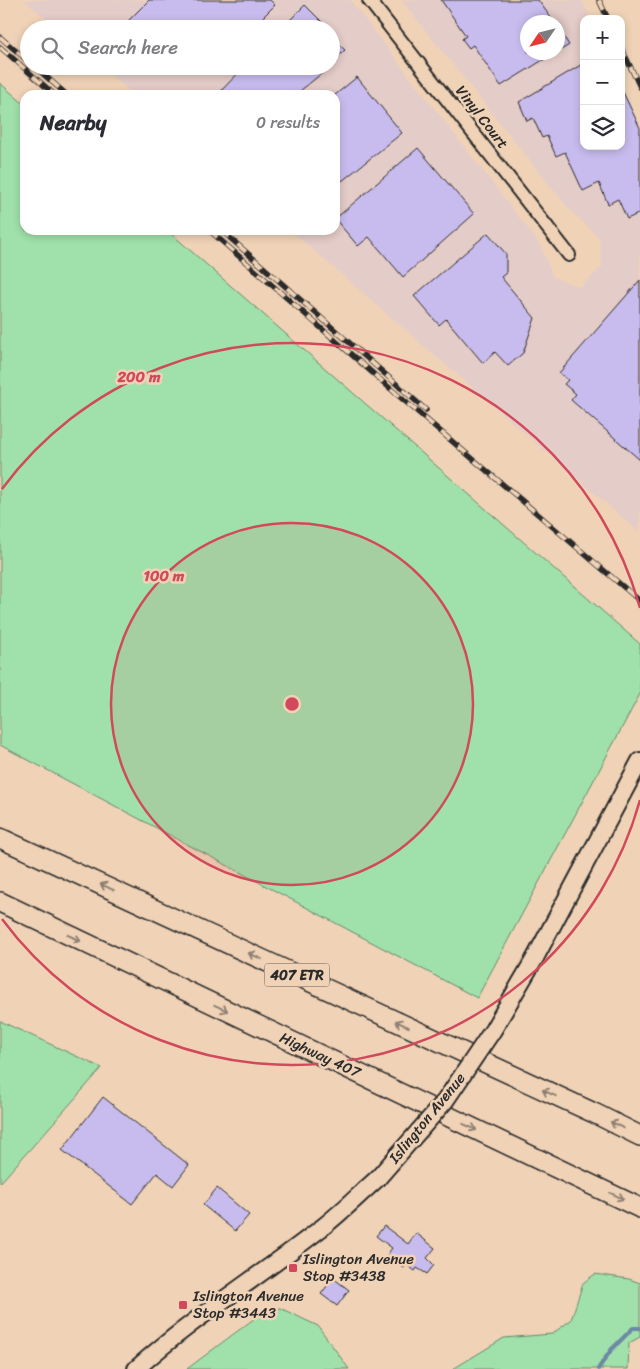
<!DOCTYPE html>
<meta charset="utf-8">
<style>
body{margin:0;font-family:Sriracha,sans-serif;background:#f7f7f7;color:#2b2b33}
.controls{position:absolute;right:15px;top:15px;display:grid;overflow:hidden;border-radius:10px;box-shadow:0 2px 8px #0003}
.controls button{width:45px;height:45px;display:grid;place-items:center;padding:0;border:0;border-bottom:1px solid #e1e1e2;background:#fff;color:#2b2b33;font:25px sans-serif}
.compass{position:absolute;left:520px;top:15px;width:45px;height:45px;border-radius:50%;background:#fff;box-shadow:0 2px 8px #0003;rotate:235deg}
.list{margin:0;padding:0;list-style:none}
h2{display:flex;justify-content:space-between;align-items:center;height:65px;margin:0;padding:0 20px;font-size:21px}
h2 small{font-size:16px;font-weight:400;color:#7c7c81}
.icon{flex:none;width:28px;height:28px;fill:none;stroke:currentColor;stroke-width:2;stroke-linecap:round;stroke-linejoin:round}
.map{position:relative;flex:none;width:640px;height:1369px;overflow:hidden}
.search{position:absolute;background:#fff;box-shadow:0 2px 8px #0003;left:20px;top:20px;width:320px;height:55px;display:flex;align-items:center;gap:12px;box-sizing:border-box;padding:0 18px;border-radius:28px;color:#7c7c81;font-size:19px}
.panel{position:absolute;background:#fff;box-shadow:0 2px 8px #0003;left:20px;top:90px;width:320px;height:145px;border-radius:15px}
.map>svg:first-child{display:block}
.built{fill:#e4ccc8;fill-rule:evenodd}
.green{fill:#a0e1ab;stroke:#66866b}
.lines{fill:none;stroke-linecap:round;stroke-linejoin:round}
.stream{stroke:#6c88a3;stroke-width:4}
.building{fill:#c8bcee;stroke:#2b2b2b}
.minor-casing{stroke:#2b2b2b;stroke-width:16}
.major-casing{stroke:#2b2b2b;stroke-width:20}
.highway-casing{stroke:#2b2b2b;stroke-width:22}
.minor{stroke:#f0d3b7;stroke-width:12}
.major{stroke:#f0d3b7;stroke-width:16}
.highway{stroke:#f0d3b7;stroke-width:19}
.rail-casing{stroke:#2b2b2b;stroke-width:5.5}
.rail{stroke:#f0d3b7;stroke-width:4;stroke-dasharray:11;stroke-linecap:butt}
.major-bridge-casing{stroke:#2b2b2b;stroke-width:20;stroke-linecap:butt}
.major-bridge{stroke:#f0d3b7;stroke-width:16}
.oneway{stroke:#8e7f71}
.ring{fill:none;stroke:#d1495b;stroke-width:2.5}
.poi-dot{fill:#d1495b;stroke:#f0d3b7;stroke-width:2}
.labels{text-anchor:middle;stroke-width:5;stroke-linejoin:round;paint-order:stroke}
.shield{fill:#f0d3b7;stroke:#665d55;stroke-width:1}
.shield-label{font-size:14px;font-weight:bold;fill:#2b2b2b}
.street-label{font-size:15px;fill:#2b2b2b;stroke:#f0d3b7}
.poi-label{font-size:15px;fill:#2b2b2b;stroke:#f0d3b7;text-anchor:start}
.centre{fill:#d1495b;stroke:#f0d3b7;stroke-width:2.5}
.ring-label{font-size:15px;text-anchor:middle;font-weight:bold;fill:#d1495b;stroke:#f0d3b7;stroke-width:5;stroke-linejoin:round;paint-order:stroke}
</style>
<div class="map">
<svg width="640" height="1369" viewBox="0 0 640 1369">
<rect width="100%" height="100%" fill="#f0d3b7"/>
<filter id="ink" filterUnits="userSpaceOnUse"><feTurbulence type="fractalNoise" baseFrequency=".02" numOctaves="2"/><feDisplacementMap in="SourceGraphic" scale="10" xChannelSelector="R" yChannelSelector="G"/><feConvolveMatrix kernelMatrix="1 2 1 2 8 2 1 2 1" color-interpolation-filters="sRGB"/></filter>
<g filter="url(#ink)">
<!-- built -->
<path class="built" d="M24,0H350L540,244L553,277L580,287L602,267L599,238L568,208L401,0H582L591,19H584V146H621V85L640,125V533L290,230H335V95H134L101,66H331V29H57ZM528,22H558V52H528Z"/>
<!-- green -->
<path class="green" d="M0,83L25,105V230H167L640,644V694L477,998L0,745Z
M0,1021L102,1068L0,1183Z
M595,1274L629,1279L640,1283V1337L629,1343L628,1369H453L504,1338L552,1334L571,1320L583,1283Z
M280,1308L318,1326L349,1369H187L259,1315Z"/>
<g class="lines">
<!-- stream -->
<path class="stream" d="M598,1369L611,1350L633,1328H640"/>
</g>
<!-- building -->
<path class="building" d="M149,0H270L275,5L251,29H132L126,23Z
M441,0H538L554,22H528V52H556L501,86L473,45L469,48L462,39L466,36Z
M305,5L329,29H281Z
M558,28L569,45L558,52Z
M331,37L345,50L331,64Z
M584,63V146H621V88L640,128V213L627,219L618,199L608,204L599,183L583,191L565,152L556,156L547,136L542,138L533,118L527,121L519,102Z
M245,66H331L295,95H217Z
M357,77L402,133L342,181L335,173V95Z
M418,148L474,214L403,277L369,237L358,246L335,219Z
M488,233L506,254V273L501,277L535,318L523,353L508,366L495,352L483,363L446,319L439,325L414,296Z
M640,280V460L571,400L576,394L564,384L568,380L559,373Z
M103,1097L189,1165L173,1186L157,1173L132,1204L62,1150Z
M217,1188L249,1215L235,1231L203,1205Z
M384,1226L408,1244L416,1233L435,1248L427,1258L434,1265L427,1274L417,1268L415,1271L406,1264L404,1268L387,1255L392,1248L376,1236Z
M333,1278L349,1290L337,1306L321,1294Z"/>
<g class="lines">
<!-- minor casing -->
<g class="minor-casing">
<path id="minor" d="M369,0L569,255"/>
</g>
<!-- major casing -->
<g class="major-casing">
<path id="major" d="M535,958L640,761
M136,1369C195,1316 262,1275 324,1226C343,1211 360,1194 378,1178"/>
</g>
<!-- highway casing -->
<g class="highway-casing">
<path id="highway" d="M0,838L594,1113L640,1136
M0,902L640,1208"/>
</g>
<!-- minor -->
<use href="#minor" class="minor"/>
<!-- major -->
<use href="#major" class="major"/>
<!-- highway -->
<use href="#highway" class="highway"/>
<!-- rail casing -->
<g class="rail-casing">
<path id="rail" d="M599,0L608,19
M0,37L29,62
M0,47L55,95
M621,47L640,87
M34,66L67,95
M209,230L400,397L640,601
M221,230L426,410"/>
</g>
<!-- rail -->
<use href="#rail" class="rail"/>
<!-- major-bridge casing -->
<g class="major-bridge-casing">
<path id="major-bridge" d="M378,1178L445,1101L493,1030L535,958"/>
</g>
<!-- major-bridge -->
<use href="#major-bridge" class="major-bridge"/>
</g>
<!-- one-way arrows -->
<defs><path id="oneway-shaft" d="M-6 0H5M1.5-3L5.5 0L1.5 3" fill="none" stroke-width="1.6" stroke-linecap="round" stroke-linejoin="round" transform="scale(1.25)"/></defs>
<g class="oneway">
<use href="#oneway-shaft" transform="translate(107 887) rotate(-155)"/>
<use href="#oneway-shaft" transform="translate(74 938) rotate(26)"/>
<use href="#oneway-shaft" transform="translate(255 956) rotate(-155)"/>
<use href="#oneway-shaft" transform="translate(221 1008) rotate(25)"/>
<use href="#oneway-shaft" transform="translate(402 1024) rotate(-155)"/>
<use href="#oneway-shaft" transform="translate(549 1093) rotate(-155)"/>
<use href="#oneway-shaft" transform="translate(617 1125) rotate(-153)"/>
<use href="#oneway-shaft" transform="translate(470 1127) rotate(25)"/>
<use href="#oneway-shaft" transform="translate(617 1196) rotate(25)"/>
</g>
</g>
<!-- distance rings -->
<circle cx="292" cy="704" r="181" fill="#d1495b" fill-opacity=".12"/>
<g class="ring">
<circle cx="292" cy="704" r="181"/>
<path d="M640 800A361 361 0 0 1 2 919M2 489A361 361 0 0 1 640 608"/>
</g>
<!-- markers -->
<g class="poi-dot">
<rect x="288" y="1263" width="10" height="10" rx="2.5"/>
<rect x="178" y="1300" width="10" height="10" rx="2.5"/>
</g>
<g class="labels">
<!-- shield labels -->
<rect class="shield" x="264.5" y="963.5" width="65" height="23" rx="4"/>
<g class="shield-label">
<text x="297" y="980">407 ETR</text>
</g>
<!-- street labels -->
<g class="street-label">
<text transform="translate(482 117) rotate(52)" y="5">Vinyl Court</text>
<text transform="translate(320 1055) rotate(25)" y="5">Highway 407</text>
<text transform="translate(427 1118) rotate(-51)" y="5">Islington Avenue</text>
</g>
<!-- poi labels -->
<g class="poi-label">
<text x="303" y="1264">Islington Avenue<tspan x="303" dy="17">Stop #3438</tspan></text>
<text x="193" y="1301">Islington Avenue<tspan x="193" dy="17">Stop #3443</tspan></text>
</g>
</g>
<circle cx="292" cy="704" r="8" class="centre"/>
<g class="ring-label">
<text x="139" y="382">200 m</text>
<text x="164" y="581">100 m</text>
</g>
</svg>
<div class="controls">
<button>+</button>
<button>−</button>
<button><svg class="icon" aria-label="layers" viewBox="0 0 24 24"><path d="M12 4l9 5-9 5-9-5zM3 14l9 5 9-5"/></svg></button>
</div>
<svg class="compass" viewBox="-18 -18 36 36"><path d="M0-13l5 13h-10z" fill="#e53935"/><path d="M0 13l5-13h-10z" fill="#7c7c81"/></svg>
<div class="search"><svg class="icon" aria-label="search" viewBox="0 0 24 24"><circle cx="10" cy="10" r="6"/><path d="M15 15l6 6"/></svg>Search here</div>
<section class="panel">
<h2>Nearby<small>0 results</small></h2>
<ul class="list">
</ul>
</section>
</div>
